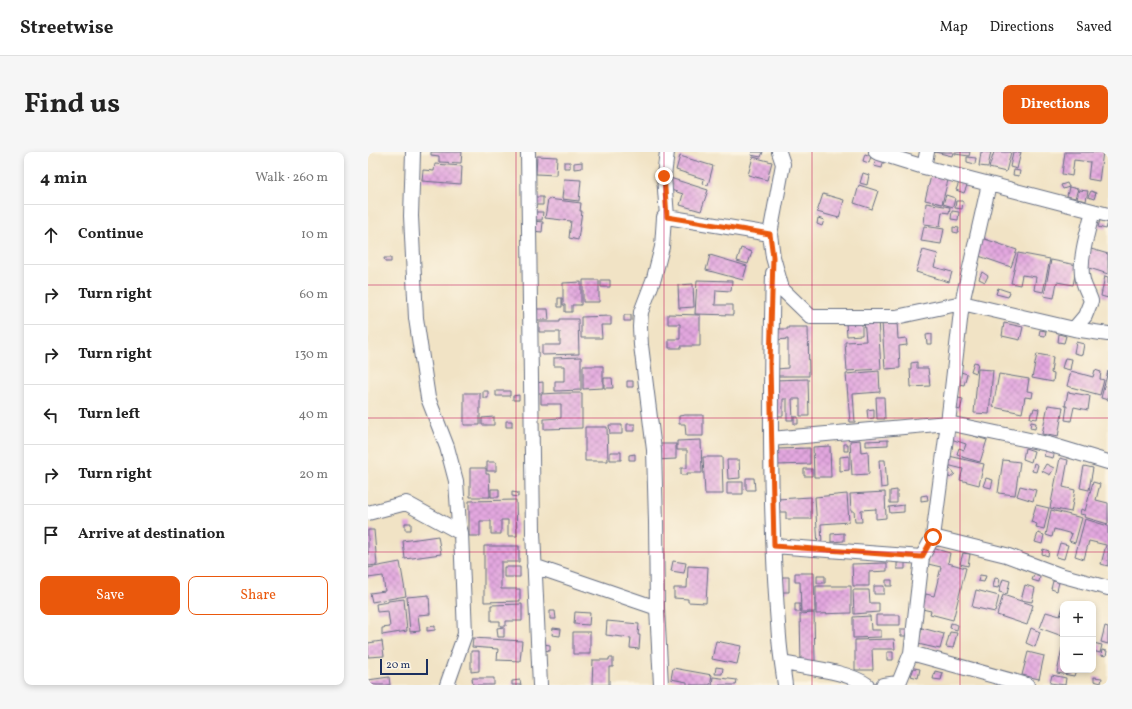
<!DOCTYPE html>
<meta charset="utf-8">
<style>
body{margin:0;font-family:Vollkorn,serif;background:#f6f6f6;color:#222}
.controls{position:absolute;right:12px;bottom:12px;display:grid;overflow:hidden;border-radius:8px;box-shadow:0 2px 6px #0003}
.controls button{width:36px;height:36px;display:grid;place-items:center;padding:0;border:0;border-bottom:1px solid #e0e0e0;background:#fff;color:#222;font:20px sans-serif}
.scale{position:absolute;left:12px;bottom:10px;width:48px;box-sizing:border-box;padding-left:4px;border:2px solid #1b2f5e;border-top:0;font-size:11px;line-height:14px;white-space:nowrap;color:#1b2f5e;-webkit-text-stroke:3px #fcf5e5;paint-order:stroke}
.stop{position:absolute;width:12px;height:12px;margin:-9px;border:3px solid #ea580c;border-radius:50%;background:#fff}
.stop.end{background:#ea580c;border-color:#fff;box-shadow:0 1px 4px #0008}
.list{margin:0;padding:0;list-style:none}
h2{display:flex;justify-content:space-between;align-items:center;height:52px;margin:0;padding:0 16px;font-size:17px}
h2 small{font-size:13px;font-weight:400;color:#767676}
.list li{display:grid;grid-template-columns:26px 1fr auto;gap:12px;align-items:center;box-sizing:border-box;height:60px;padding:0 16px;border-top:1px solid #e0e0e0}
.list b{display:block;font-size:15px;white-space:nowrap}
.list em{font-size:13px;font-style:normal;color:#767676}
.actions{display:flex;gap:8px;padding:12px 16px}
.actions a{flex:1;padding:9px 0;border:1px solid #ea580c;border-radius:8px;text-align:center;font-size:14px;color:#ea580c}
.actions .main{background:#ea580c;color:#fff}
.icon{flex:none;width:22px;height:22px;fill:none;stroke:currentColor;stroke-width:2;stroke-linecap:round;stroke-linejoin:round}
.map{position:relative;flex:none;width:740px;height:533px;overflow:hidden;border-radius:8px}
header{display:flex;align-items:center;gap:24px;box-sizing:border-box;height:56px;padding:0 20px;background:#fff;border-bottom:1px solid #e0e0e0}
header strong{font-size:19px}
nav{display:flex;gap:22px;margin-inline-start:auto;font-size:14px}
.intro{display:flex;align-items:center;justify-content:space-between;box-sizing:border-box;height:96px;padding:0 24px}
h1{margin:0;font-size:28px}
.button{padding:10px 18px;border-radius:8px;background:#ea580c;color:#fff;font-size:14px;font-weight:700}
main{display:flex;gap:24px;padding:0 24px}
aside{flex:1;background:#fff;border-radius:8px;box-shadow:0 2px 6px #0003}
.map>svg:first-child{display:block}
.building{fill:url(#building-cross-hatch)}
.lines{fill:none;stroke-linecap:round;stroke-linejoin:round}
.street-casing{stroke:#666e82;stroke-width:16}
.street{stroke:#fff;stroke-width:14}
.route{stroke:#ea580c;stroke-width:5}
.grid{fill:none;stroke:#c2185b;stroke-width:1;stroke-opacity:0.55}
</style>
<header>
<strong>Streetwise</strong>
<nav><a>Map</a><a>Directions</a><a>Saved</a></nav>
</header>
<div class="intro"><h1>Find us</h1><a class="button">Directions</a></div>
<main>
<aside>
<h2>4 min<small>Walk · 260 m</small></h2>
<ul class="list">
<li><svg class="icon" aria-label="ahead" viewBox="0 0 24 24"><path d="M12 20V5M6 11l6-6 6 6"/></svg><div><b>Continue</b></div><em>10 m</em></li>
<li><svg class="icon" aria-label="right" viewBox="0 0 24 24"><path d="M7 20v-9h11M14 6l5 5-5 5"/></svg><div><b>Turn right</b></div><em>60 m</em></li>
<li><svg class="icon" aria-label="right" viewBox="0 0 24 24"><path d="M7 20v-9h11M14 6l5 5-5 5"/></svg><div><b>Turn right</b></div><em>130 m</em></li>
<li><svg class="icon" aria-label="left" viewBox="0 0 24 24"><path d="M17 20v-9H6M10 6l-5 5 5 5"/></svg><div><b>Turn left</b></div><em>40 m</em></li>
<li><svg class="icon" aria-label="right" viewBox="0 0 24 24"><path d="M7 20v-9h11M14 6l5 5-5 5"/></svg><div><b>Turn right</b></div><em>20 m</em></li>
<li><svg class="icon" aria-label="arrive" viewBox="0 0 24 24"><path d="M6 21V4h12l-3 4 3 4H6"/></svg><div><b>Arrive at destination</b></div></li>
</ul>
<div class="actions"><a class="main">Save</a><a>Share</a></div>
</aside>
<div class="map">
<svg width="740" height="533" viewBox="0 0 740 533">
<defs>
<pattern id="building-cross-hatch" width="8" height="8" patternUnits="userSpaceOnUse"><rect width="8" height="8" fill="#e3a7df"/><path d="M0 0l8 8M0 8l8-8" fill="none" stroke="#b788b8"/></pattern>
</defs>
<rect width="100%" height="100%" fill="#fcf5e5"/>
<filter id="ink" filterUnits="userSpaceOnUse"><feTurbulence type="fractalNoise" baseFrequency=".025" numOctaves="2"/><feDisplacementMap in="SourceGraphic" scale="8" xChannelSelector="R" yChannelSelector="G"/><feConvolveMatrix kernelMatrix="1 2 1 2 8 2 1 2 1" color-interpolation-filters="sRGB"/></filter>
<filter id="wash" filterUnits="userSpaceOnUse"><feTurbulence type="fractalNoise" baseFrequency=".012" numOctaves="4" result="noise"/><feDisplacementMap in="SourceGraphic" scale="16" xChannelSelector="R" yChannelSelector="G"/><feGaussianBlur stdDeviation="0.9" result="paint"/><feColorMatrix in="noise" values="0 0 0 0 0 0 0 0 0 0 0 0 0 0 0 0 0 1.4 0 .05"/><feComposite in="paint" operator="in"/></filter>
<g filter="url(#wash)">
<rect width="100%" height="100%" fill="#f1e3c5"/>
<g id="blocks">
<!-- building -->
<path class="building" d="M63,0H94L93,11L71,10V4L63,3Z
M384,0H395L393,5L383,3Z
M567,0H585L584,4Z
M587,0H602L601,4L587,2Z
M613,0H623L620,15L611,14Z
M626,0H643L638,20L621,16Z
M645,0H653L649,17L642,15Z
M697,0H735L731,29L720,27L722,10L706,8L704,24L694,22Z
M497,2L503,4L501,11L495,9Z
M169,4L189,5L188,23L168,22Z
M312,4L345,14L340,33L335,32L336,27L308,18Z
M385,5L404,10L399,28L380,23Z
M599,5L608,6L607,12L599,10Z
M508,6L516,7L514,16L506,14Z
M196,10H202V16H196Z
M214,10V16L206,17V11Z
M67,12L94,14L93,32L54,29L55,18L66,19Z
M646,18L652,19L651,24L645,23Z
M495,21L501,23L499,33L492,31Z
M563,24L580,28L574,52L557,48Z
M302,26L340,38L333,59L312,53L315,42L303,38L304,32L300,31Z
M196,27L213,28L211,49L194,47Z
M592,28L600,31L596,41L588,38Z
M699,31L701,35L695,37L693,33Z
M491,33L510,39L504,57L486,51Z
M701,35L710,37L707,46L699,44Z
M711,38L720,39L718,49L709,47Z
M723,39L728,41L726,47L720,45Z
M455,42L476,48L471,66L449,60Z
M578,43L587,46L585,55L575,52Z
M167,45H175V53H167Z
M180,47L213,51L212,59H214L210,88L201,86L203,69L177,66Z
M588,49H595L594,57L587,56Z
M558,51L582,55L581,61L574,60L572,74L556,72Z
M584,59L591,60L590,68L583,67Z
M166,60H175L174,68H165Z
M450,66L456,68L454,74L449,72Z
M732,68L740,70L738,77L730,75Z
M165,69L175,70L174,80L164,79Z
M556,74L576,77L573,92L553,89Z
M585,75L591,76L590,81L585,80Z
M614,86L649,98L643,115L608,103Z
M373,96L384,100L380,112L369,109Z
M723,97L740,102V122L718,115Z
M555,98L570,102L566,115L584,120L581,130L548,120Z
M650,101L682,107L675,140L666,138L668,125L654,123L652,133L643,131Z
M342,103L379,114L375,128L338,118Z
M16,106H23V110H17Z
M683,108L709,113L705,133L689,130L686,146L676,144Z
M614,120L620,124L617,130L611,127Z
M737,124L740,125V146L733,144Z
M215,128H231V150H215Z
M233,128H242V135H233Z
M329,128L364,129L363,139L348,138L347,153H365V163L327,162Z
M213,130V153H204V160H197V153H195V131Z
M325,132L326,155L311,156L310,133Z
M630,136L642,140L640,145L628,142Z
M190,146H194V155H190Z
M166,157H180L181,168H166Z
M300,162L332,163V194H313V196H301V187H312V172H300Z
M256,163H263V169H256Z
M243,164V173H233L234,186H213V165Z
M192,167H210L211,202L174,203V193H192V180H171V170H192Z
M510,167L513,217L479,219L477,190L498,189L496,168Z
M494,170V183L479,184L478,171Z
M529,170L530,187L538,186L539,193L531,194L532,216L517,217L514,171Z
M636,171L655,175L652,188L634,184Z
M420,175H440L441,224H409V217L420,216V187L408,188L407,177H420Z
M672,178L678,179L677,184L671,183Z
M564,182V192H559L558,183Z
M691,182L698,184L696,191L690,190Z
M708,190L716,192L714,203L706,201Z
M669,202L685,205L683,221L686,222L685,230L664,226Z
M213,205V238L187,239V229H196V214H186V206Z
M697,206L704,207L702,218L694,216Z
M549,210V216H560L562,234L543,235L542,217H543V211Z
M606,210L610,211L608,221L603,219Z
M215,214H235V236L215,237Z
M610,217L625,218L621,262L606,261Z
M727,218L733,220L732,227L736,228L732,243L699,234L703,219L725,225Z
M511,219L512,240L485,242L487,270H482L478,222Z
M740,219V248L733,246Z
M593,220L599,222L596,233L590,232Z
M631,222L661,227L659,239L665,240L664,246L657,245L654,261L625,255Z
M236,226H244L245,236H236Z
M440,227L441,264H432V247H424L425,268H419V247H415V264H406L405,228Z
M259,229H265V235H259Z
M175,230V241H167V231Z
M115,239H120V246H115Z
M128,239H142V244H128Z
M700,240L722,244L720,258L706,255L703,269L697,268L699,254H697Z
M96,241H112V273H96Z
M193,241H214V276L176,277V267L193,266V252H173V242Z
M151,243V248H145V244Z
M508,245H516L517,267H509Z
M586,245L595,247L592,258L583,255Z
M680,253L695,255L690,285L674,282Z
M666,256L671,257L669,267L662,266L663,260H665Z
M506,257V266L500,267L499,258Z
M317,263H335V284H318L317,272H311V264Z
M126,265V273H114V266Z
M426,265H430V272H426Z
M138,269H144V275H138Z
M663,270L668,271L667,277L662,276Z
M259,272H267V279H259Z
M241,273H254V282H242Z
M217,275H239L240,309H217Z
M586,278L619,288L612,310L594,305V304L589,302L591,296L596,298L598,292L583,287Z
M333,288L334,321H319V323H313V316H319V298H309V289Z
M492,288L493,300L500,299L501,322L484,323L482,289Z
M520,288V293L498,294V289Z
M287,292H308V307L287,308Z
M476,292H480V299H476Z
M462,294L463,325H446L445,295Z
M442,296V312L409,313L408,297Z
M657,296L666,299L663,310L655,307Z
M678,296L687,299L685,306L676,304Z
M242,300H253V308H242Z
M267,302V308H261V303Z
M481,304V318L472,319V305Z
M581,304L616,312L611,333L592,328L595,317L579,313Z
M335,305H354L355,342H337Z
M692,306L700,308L695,335L707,338L703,360L682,356Z
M359,308H371L372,326L360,327Z
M511,308H517L519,335L513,336Z
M635,308L652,310L647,343L630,341Z
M119,310H128V319H119Z
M666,311L670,313L668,320L664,319Z
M678,312L686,316L682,323L674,319Z
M716,314L725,316L721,338L712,336Z
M102,316H118V322H121L122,345H102Z
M436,317H444V324H436Z
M583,317L587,322L582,326L578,320Z
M378,326H386L387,338H378Z
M618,326L625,328L623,336L615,334Z
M359,330H375V342H359Z
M725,330L732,332L728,348L740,351V372L716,365L717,363L712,362L713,357L717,359Z
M652,334L668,338L665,349L649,344Z
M123,337H131V345H123Z
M529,338V351H522V339Z
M144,340L150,341V345L144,344Z
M517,340L518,366L508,367V357L493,358L494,370H487L486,359H483L482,342Z
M479,342L481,370L453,372L454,393L450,394L447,345Z
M559,343L560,348L553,349V344Z
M443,345V367H418V360H410L409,347Z
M148,348L149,384H140V368H133V382H123V369H112V384H101V349Z
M536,353V360L522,361L521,355Z
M668,353L681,356L676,377L668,375L669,372L663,370Z
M683,358L714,366L707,391L701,389L704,382L686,377L684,385L678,383Z
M717,367L740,374V414L733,412L738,393L721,389L716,407L707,404Z
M37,371H43V378H37Z
M0,378H6L9,413L0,414Z
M476,381V389L463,390V382Z
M670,381L676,383L674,392L667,390Z
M70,384L73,402L37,407L35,389Z
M692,391L700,393L696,407L688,405Z
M116,394H151V410H133V437H152V449L116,450Z
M564,396L582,401L580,411L598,416L585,468L562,462L563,459L554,457L558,442L566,444L573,415L560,412Z
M675,397L681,399L680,404L674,402Z
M595,401L602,402L600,414L592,412Z
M305,409L318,411L316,421L303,419Z
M32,410L38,444L4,450L2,441L17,439L15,424L0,426V416Z
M537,410V417H529V411Z
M519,411V419L501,420V434H485L484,412Z
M320,414L340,415L338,451L320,450V447L306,446V436H319Z
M136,415H152V425H136Z
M427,421H446L447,460H433L432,430H427Z
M612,423L618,424L616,430L610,429Z
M666,423L672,425L671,430L664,428Z
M449,424H457V431H449Z
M414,425H421V440H414Z
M627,426L632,427L630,436L625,435Z
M635,427L642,429L639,442L631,440Z
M518,428H524V434H518Z
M685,429L691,430L689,439L683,437Z
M657,433L667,436L664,450L653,448Z
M448,434H483V461L448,462Z
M506,434H516V442H506Z
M485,438H501L502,451H511V460L486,462Z
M608,438L631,444L627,460L604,455Z
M61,443L62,462L50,463L52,479L42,480L39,445Z
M635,443L665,453L659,473L629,463Z
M36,447L39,479L14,483V476L22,475L20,459L9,460L8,452L20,450V449Z
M154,452V469H138V474H132V469H123V453Z
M427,452H432V460H427Z
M695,455L694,484L672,476L678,460L692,464Z
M182,459H187L188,467H182Z
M207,460L222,461L221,473L206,472Z
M446,461L447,511L433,512L432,462Z
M508,463H532V473H508Z
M502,464L503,478H513V485L485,486V465Z
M239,469L271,472L270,483H272L271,497L262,496L263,486L238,483Z
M583,471L590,473L589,478L582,476Z
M67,474V478L59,479V475Z
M737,474L740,475V492L733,490Z
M136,475V485H130L129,476Z
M185,476L193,477L192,484L184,483Z
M554,476L576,482L572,497L550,492Z
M663,476L672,480L667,495L658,491Z
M533,477H539V484H533Z
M205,480H222V502H205Z
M582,480L589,481L585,496L578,495Z
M105,486L154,489L152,509L129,508L130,497L104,495Z
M526,487L527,497H504L505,518H487V488Z
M14,489L16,504L0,505V491Z
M348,489L373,494L369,512L344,507Z
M725,491L734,493L732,501L725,499Z
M176,492L182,493V499L175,498Z
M694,496L695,518H708L706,524L689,521Z
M734,498L739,499L738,504L733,503Z
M103,499H111V519L103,520Z
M519,500H525V508H519Z
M660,500L676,504L671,527L654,523Z
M241,506H245V515H241V533H224L225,508H241Z
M348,515L355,516L354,522H347Z
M305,516L344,523L342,533H319V530L303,527Z
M546,516L552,517L550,526L543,524Z
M567,519L575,521L573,528L565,527Z
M684,523L698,526L697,533L682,531Z
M21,525L22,533H0V528Z
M345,525L369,528L368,533H344Z
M726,525L734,526L733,531L726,529Z
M104,526H126V533H105Z
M152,528L153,533H144V529Z"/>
</g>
</g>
<g filter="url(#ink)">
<use href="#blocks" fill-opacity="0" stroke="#666e82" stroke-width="1"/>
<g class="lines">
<!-- street casing -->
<g class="street-casing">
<path id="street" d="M45,0L43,64L48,166L60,246L79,295L88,329L91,374L93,381L97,482L79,533
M160,0L165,380L172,533
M508,0L556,15L740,63
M556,15L559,0
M299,65L402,82L405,105L414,137L443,165H528L594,151L706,177L740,182
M402,82L415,12L411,0
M405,121C402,242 401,364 411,485C412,501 415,517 417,533
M706,177L717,164L723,149C721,142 716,135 715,128C710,110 720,78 725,59
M403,287L580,271L680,292L740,310
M0,361L38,351L93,381
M565,385L638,403L692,423L740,436
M406,394L554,405
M166,414L289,456
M543,501L659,533
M415,511C439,516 480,519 499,533
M293,533L289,456L288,370L286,298L273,193L272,175L273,160L286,126L294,95L296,65H299L296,24L299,0
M515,533L530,531
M530,533L543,501L554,405L565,385L580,271L594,151L621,32"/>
</g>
<!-- street -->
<use href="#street" class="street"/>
</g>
</g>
<g class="lines" filter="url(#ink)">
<!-- route -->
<path class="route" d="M296,24L299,65L402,82L405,105L402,212L406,394L554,405L565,385"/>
</g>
<!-- grid -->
<path class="grid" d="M148,0V533M296,0V533M444,0V533M592,0V533M0,133H740M0,266H740M0,400H740"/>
</svg>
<div class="controls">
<button>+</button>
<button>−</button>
</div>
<div class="scale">20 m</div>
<div class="stop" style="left:565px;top:385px"></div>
<div class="stop end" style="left:296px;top:24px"></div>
</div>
</main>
